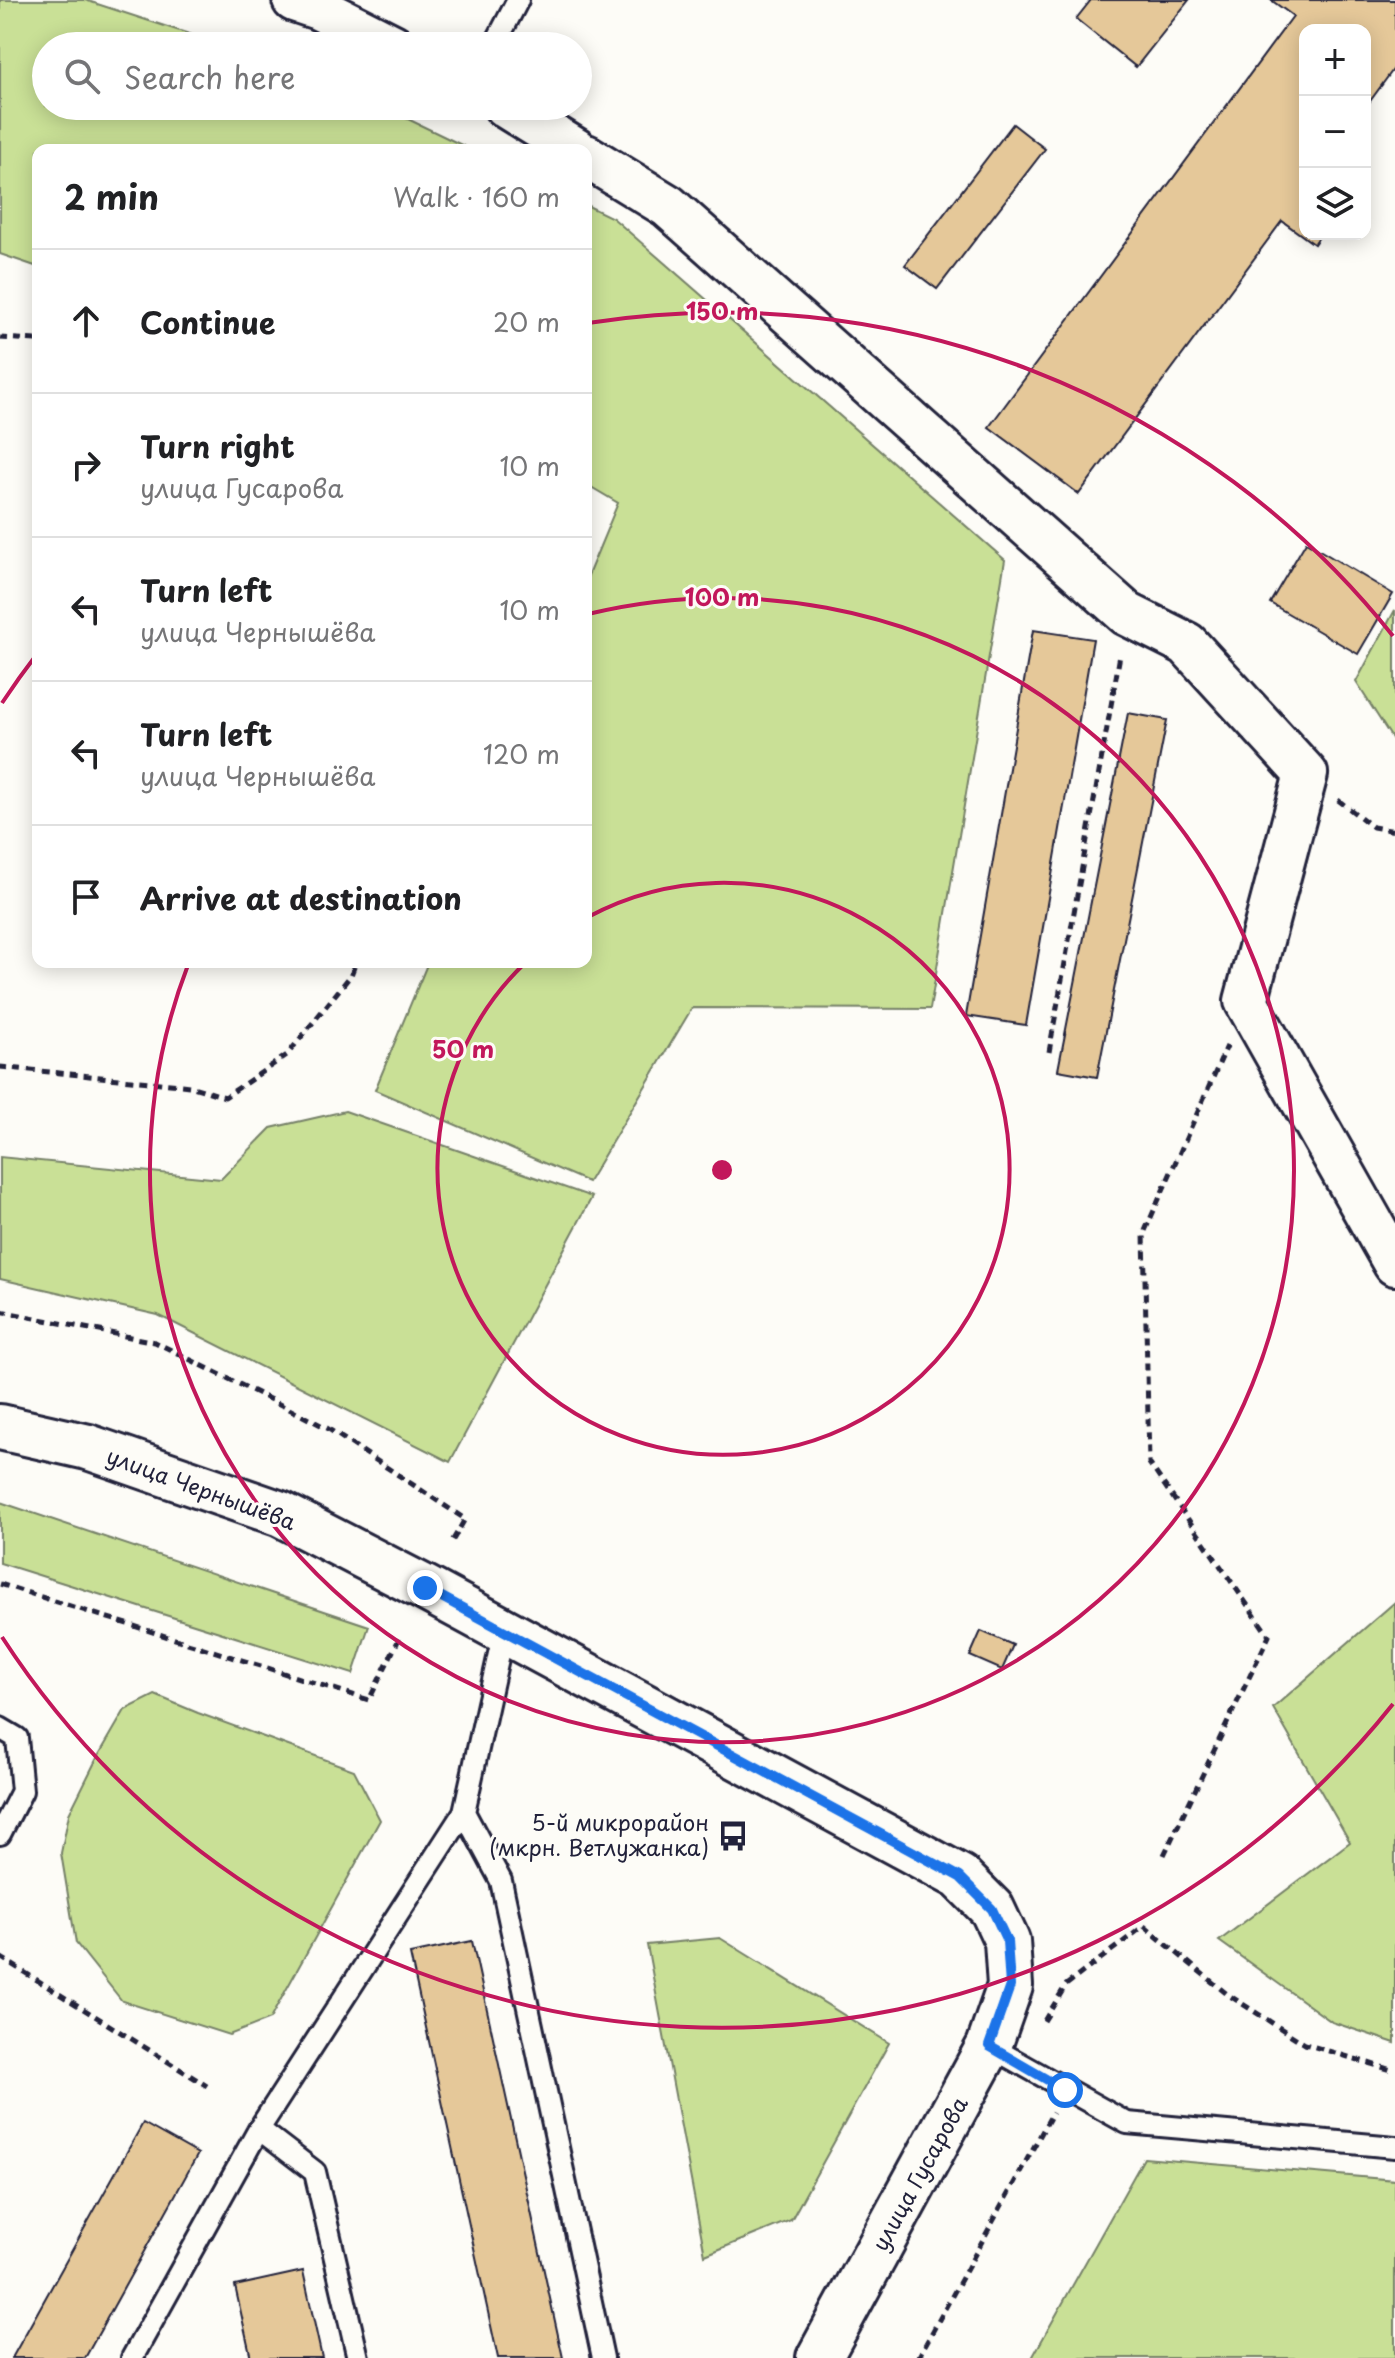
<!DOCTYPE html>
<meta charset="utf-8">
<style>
body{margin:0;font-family:"Playpen Sans",sans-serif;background:#f6f6f6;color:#202124}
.controls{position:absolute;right:24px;top:24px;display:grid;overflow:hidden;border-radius:16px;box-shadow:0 4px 20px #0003}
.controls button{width:72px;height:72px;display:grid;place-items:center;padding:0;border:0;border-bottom:2px solid #e0e0e0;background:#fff;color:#202124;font:40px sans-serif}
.stop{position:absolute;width:24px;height:24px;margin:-18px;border:6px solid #1a73e8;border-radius:50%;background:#fff}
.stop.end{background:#1a73e8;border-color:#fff;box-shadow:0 2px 8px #0008}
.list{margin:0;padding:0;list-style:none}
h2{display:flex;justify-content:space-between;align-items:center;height:104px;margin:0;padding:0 32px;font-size:34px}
h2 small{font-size:26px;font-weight:400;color:#757577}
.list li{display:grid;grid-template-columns:52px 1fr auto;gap:24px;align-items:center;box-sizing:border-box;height:144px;padding:0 32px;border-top:2px solid #e0e0e0}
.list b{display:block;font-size:30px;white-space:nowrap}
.list p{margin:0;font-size:26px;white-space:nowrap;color:#757577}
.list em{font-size:26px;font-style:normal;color:#757577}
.icon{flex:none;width:44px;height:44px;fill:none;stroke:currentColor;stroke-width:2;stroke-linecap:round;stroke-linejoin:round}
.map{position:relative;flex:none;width:1395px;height:2358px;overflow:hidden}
.search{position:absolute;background:#fff;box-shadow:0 4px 20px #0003;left:32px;top:32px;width:560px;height:88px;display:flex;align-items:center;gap:20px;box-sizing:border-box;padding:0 28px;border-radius:44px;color:#757577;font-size:30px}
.panel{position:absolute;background:#fff;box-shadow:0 4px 20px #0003;left:32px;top:144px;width:560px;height:824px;border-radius:16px}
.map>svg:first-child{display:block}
.green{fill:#c9e096;stroke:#768168;stroke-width:2}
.building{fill:#e5c899;stroke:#22223b;stroke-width:2}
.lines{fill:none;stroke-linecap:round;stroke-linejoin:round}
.lane-casing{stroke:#22223b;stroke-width:26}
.street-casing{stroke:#22223b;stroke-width:48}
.secondary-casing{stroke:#22223b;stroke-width:50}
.path{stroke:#22223b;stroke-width:5;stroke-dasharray:8 6;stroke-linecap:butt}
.lane{stroke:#fdfcf7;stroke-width:20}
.street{stroke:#fdfcf7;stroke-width:42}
.secondary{stroke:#fdfcf7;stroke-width:44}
.route{stroke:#1a73e8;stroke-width:10}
.ring{fill:none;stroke:#c2185b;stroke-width:4}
.labels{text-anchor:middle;stroke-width:6;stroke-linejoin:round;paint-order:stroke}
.street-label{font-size:22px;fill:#22223b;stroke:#fdfcf7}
.poi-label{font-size:22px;fill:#22223b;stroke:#fdfcf7;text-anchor:end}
.centre{fill:#c2185b;stroke:#fdfcf7;stroke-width:4}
.ring-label{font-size:24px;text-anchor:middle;font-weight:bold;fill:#c2185b;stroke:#fdfcf7;stroke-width:6;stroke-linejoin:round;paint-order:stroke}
</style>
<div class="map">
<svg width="1395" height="2358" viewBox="0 0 1395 2358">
<rect width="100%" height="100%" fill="#fdfcf7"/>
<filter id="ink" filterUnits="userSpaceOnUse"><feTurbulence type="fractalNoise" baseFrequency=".0125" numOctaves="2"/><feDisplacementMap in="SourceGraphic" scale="16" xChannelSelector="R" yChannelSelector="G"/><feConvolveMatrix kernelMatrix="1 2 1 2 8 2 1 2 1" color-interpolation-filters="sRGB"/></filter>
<g filter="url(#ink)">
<!-- green -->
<path class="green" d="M0,0H85L226,46H46V106H381L472,150H38V267L0,254Z
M586,205L613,218L1005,560L930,1009L692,1008L588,1182L375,1090L428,962H586V580L618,503L586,484Z
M1395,610V743L1356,682Z
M345,1111L592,1197L450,1462L158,1315L0,1279V1157L221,1179L271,1128Z
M0,1502L369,1626L353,1674L0,1563Z
M1395,1602V2043L1332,2022L1219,1941L1350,1842L1273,1708Z
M155,1695L198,1713L354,1770L380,1820L270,2019L229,2035L122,2001L76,1943L61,1853L69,1814L96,1760L125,1710Z
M720,1938L889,2043L791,2220L705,2255L647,1945Z
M1144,2158L1395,2180V2358H1032Z"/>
<!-- building -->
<path class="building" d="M1091,0H1189L1136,67L1076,19Z
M1271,0H1395V67L1365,108V30H1305V234H1321L1314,244L1282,221L1079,494L989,427L1293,16Z
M1013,124L1045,149L937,289L905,265Z
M1306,542L1393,594L1358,654L1270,603Z
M1033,630L1093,639L1026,1025L966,1016Z
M1128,713L1167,720L1097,1077L1058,1070Z
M981,1631L1013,1645L1002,1670L970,1656Z
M472,1941L563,2358H498L410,1954Z
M143,2123L198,2154L85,2358H12Z
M303,2271L322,2358H251L235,2286Z"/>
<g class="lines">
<!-- lane casing -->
<g class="lane-casing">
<path id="lane" d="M494,46L518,0
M504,1631L464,1812L501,1881L603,2358
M0,1728L17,1738L22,1791L0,1834
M989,2046L1127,2123L1395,2147
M259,2129L315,2172L358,2358
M132,2358L259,2129L464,1812"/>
</g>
<!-- street casing -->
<g class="street-casing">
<path id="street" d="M294,0L318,8L393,46
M505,106L576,150
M586,156L668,206L1127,614L1187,644L1306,774L1246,1001L1395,1264"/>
</g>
<!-- secondary casing -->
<g class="secondary-casing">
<path id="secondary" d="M0,1427L88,1447L281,1514L425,1588L960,1877L992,1909L1007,1941L1010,1986L989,2046L819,2358"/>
</g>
<!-- path -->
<path class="path" d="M0,338L38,340
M1338,800L1373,827L1395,831
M1049,1052L1120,655
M0,1067L190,1086L225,1097L287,1055L351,975L356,962
M0,1311L155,1342L327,1428L465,1519L450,1545
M0,1584L369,1700L399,1639
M1164,1855L1269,1636L1149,1463L1144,1233L1227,1046
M0,1957L207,2086
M1044,2021L1066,1985L1144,1926L1227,1994L1305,2044L1395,2071
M918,2358L1053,2112"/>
<!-- lane -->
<use href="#lane" class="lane"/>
<!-- street -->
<use href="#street" class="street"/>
<!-- secondary -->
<use href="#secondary" class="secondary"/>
</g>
</g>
<g class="lines" filter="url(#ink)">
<!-- route -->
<path class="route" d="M425,1588L960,1877L992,1909L1007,1941L1010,1986L989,2046L1065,2090"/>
</g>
<!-- distance rings -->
<g class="ring">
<path d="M588 917A286 286 0 1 1 525 963"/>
<path d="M588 614A572 572 0 1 1 188 965"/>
<path d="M1393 1704A858 858 0 0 1 2 1637M2 703A858 858 0 0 1 37 654M588 323A858 858 0 0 1 1393 636"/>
</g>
<!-- icons -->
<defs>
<g id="bus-bare" transform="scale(2.4)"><path d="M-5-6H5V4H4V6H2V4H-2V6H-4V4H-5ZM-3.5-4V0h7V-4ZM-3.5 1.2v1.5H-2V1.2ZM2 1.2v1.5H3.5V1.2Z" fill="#22223b" stroke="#fdfcf7" stroke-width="2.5" paint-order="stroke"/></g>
</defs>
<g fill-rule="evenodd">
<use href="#bus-bare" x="733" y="1836"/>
</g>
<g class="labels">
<!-- street labels -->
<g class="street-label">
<text transform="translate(201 1489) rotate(20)" y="8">улица Чернышёва</text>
<text transform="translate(920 2174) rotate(-61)" y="8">улица Гусарова</text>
</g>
<!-- poi labels -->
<g class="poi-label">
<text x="709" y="1831">5-й микрорайон<tspan x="709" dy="25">(мкрн. Ветлужанка)</tspan></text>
</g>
</g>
<circle cx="722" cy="1170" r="12" class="centre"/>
<g class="ring-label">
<text x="722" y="320">150 m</text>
<text x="722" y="606">100 m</text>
<text x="463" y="1058">50 m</text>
</g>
</svg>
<div class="controls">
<button>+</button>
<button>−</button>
<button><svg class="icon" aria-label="layers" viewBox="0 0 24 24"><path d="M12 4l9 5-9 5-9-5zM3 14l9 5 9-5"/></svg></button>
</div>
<div class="stop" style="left:1065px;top:2090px"></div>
<div class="stop end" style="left:425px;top:1588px"></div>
<div class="search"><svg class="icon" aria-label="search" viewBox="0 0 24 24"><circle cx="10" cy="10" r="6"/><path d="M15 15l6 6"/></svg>Search here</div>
<section class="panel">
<h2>2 min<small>Walk · 160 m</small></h2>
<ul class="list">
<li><svg class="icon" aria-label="ahead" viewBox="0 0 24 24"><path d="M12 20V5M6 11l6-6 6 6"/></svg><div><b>Continue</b></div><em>20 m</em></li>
<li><svg class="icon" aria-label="right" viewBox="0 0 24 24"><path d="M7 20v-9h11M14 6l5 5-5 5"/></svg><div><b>Turn right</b><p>улица Гусарова</p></div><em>10 m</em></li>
<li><svg class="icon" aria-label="left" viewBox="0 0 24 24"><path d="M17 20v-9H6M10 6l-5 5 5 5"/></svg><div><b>Turn left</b><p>улица Чернышёва</p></div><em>10 m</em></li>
<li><svg class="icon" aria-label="left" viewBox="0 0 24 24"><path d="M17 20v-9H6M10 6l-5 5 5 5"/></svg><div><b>Turn left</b><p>улица Чернышёва</p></div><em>120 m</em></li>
<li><svg class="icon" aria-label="arrive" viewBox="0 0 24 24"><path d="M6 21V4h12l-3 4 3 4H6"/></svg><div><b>Arrive at destination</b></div></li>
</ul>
</section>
</div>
